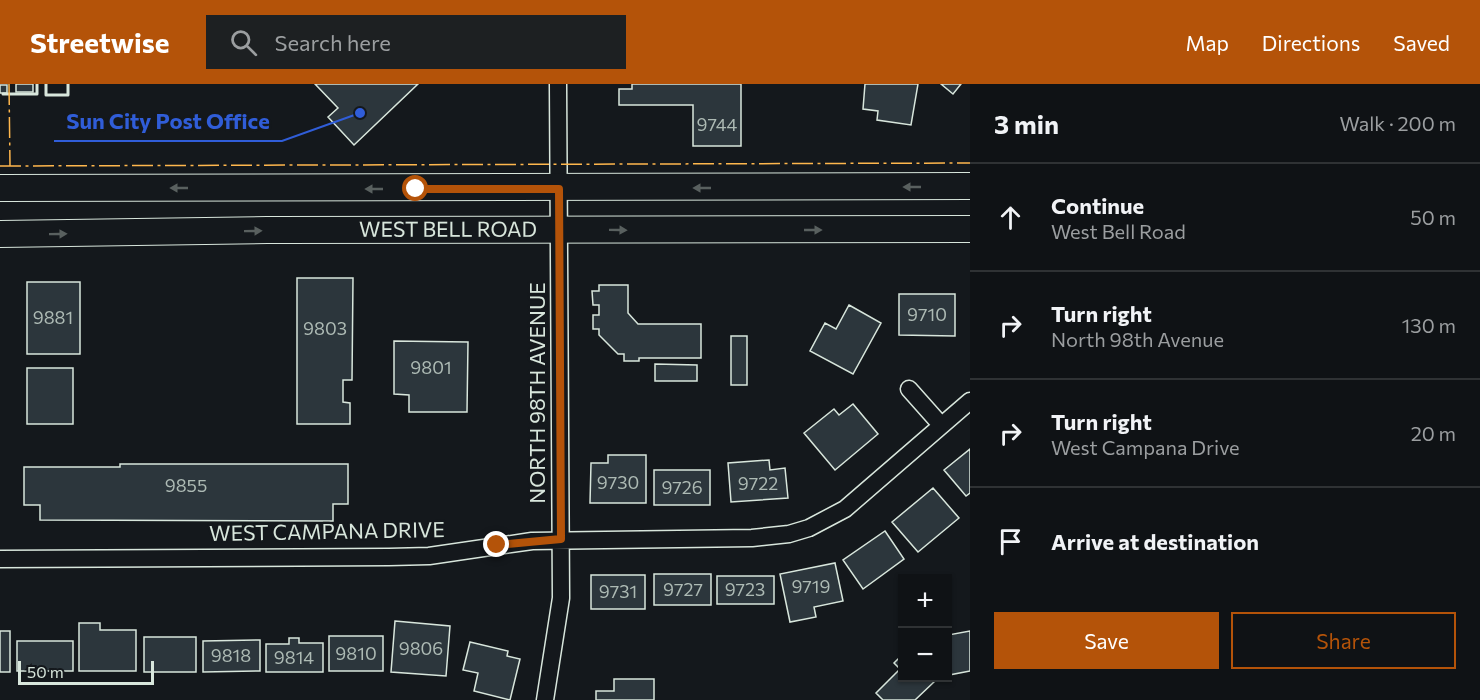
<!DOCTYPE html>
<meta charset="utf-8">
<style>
body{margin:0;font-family:Commissioner,sans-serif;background:#1d2022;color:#f1f3f6}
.controls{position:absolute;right:18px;bottom:18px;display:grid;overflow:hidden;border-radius:0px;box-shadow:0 2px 4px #0004}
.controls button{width:54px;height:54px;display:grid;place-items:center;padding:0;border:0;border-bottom:2px solid #2f3234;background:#0f1215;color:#f1f3f6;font:30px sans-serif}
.scale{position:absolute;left:18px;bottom:15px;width:136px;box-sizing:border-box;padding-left:6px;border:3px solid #d8e6dc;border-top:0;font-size:16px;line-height:21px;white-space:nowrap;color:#d8e6dc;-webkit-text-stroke:4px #14181c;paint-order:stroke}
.stop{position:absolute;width:18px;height:18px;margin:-14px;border:4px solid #b45309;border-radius:50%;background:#fff}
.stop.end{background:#b45309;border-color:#fff;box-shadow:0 2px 6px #0008}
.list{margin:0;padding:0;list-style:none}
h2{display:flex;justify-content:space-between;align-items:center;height:78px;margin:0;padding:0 24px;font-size:26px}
h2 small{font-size:20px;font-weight:400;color:#9b9ea0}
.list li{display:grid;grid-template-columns:39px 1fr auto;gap:18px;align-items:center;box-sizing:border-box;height:108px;padding:0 24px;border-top:2px solid #2f3234}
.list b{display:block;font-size:22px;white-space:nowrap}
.list p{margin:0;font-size:20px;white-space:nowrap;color:#9b9ea0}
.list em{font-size:20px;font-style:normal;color:#9b9ea0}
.actions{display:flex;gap:12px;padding:18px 24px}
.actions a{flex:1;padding:14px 0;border:2px solid #b45309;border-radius:0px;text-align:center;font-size:21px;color:#b45309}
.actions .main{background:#b45309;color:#fff}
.icon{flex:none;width:33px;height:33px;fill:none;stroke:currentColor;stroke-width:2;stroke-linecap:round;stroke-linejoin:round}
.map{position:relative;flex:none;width:970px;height:616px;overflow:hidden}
header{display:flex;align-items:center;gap:36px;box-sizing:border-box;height:84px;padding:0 30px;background:#b45309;color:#fff}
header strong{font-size:28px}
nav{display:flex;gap:33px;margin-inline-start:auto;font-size:21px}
.search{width:420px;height:54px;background:#1d2022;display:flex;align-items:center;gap:15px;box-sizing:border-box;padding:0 21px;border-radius:0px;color:#9b9ea0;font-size:22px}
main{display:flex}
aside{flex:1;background:#0f1215}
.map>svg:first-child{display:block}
.building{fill:#2c363c;stroke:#d8e6dc;stroke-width:1.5}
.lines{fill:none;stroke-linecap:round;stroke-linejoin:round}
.street-casing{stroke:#d8e6dc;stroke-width:19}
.primary-casing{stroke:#d8e6dc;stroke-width:28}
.street{stroke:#14181c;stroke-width:16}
.primary{stroke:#14181c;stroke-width:26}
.wall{stroke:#d8e6dc;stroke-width:3}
.power{stroke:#ffb74d;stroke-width:1.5;stroke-dasharray:21 4.5 3 4.5;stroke-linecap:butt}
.oneway{fill:#59605f}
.route{stroke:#b45309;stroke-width:8}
.labels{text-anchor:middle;stroke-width:4.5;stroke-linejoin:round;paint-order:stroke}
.number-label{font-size:18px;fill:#adbab4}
.street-label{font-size:21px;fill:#d8e6dc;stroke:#14181c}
.leader{fill:none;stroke:#305dd8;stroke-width:2}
.callout-dot{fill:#305dd8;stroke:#14181c;stroke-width:2}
.callout-label{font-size:22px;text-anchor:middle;font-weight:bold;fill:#305dd8;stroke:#14181c;stroke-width:4.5;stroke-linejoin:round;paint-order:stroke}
</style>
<header>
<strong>Streetwise</strong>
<div class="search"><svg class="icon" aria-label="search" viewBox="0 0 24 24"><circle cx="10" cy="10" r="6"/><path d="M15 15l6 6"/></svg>Search here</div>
<nav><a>Map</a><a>Directions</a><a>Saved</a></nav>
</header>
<main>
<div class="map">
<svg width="970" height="616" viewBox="0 0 970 616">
<rect width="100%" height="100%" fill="#14181c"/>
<!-- building -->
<path class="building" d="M16,0H33V8H16Z
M315,0H418L354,61L328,33L338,24Z
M632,0H741V62H693V21H619V5H632Z
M865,0H918L911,41L877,36L878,27L863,25Z
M941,0H961L953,10Z
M0,1H7V9H0Z
M297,194H353L352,296H343V318L350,319V340H297Z
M27,198H80V270H27Z
M599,201H628V229L638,240H701V274H639V277H624V270H618L599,251V245H593V231H599V221H593L592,207H599Z
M899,210H955V252L899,251Z
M849,221L881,239L853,290L810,267L825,239L836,245Z
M731,252H747V301H731Z
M394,257L468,258L467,328H409V311L394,310Z
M655,280L697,281V297H655Z
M27,284H73V340H27Z
M853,320L878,350L835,386L804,349L834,325L839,331Z
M970,365V409L966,412L944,386Z
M608,371H646V419H590L591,379H608Z
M769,376L770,386L785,384L788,414L731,418L728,379Z
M120,380H348V420H333V437L40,436V421H24V383H120Z
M654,386H710V421H654Z
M933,404L959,434L918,468L892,438Z
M885,447L904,475L863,505L843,476Z
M835,479L843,517L814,523L816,533L790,538L780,490Z
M654,490H711V521H654Z
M591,491H645V525H591Z
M717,492H774V520H717Z
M395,537L450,542L446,592L391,588Z
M79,539H100V546H136V587H79Z
M0,547H10V588H0Z
M970,547V587L949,591L948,551Z
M329,552H383V587H329Z
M144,553H196V588H144Z
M289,554H299V559H323V588H266V560H289Z
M260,556V587L203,588V557Z
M17,557H73V587H17Z
M470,558L508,567L507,572L520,575L510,616L474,607L478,589L463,586Z
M902,571V594H932L935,597L915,616H883L876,609L900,585L894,579Z
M614,595H654V616H596V607H614Z"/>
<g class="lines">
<!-- street casing -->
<g class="street-casing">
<path id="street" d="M909,305L941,341
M0,475L389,473L429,472L532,457L752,454L789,450L809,444L845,425L970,317
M545,616L561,514L558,0"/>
</g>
<!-- primary casing -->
<g class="primary-casing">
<g id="primary">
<path d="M0,104L970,102"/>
<path id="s1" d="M0,150L267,146L970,145"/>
</g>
</g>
<!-- street -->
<use href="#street" class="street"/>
<!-- primary -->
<use href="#primary" class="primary"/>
<!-- wall -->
<path class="wall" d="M46,0V11H68V0
M3,10H37V0"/>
<!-- power -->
<path class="power" d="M9,0L10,82
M0,82L970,79"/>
</g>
<!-- one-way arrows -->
<defs><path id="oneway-solid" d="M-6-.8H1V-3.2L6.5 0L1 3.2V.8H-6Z" transform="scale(1.5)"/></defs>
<g class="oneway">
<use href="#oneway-solid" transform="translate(912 103) rotate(180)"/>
<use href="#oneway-solid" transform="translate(179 104) rotate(-180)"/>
<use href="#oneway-solid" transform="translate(702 104) rotate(180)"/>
<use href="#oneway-solid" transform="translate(374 105) rotate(-180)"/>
<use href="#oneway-solid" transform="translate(618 146) rotate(1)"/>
<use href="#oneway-solid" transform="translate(813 146)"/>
<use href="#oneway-solid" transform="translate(253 147) rotate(-1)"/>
<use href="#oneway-solid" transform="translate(58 150) rotate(-1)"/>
</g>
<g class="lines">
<!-- route -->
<path class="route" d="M416,105H559L561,455L497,461"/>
</g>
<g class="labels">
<!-- number labels -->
<g class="number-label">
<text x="717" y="47">9744</text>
<text x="927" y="237">9710</text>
<text x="53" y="240">9881</text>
<text x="325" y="251">9803</text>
<text x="431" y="290">9801</text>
<text x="618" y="405">9730</text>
<text x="758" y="406">9722</text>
<text x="186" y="408">9855</text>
<text x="682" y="410">9726</text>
<text x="811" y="509">9719</text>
<text x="683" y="512">9727</text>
<text x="745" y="512">9723</text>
<text x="618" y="514">9731</text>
<text x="421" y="571">9806</text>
<text x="356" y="576">9810</text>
<text x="231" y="578">9818</text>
<text x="294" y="580">9814</text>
</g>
<!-- street labels -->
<g class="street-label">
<text dy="7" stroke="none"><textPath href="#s1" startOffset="448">WEST BELL ROAD</textPath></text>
<text transform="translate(538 309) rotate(-90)" y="7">NORTH 98TH AVENUE</text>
<text transform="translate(327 448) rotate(-1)" y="7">WEST CAMPANA DRIVE</text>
</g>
</g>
<!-- callouts -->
<path class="leader" d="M360 29L282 57H54"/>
<circle class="callout-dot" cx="360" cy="29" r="6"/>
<g class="callout-label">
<text x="168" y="45">Sun City Post Office</text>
</g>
</svg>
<div class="controls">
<button>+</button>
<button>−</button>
</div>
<div class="scale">50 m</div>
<div class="stop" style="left:416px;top:105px"></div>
<div class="stop end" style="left:497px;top:461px"></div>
</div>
<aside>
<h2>3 min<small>Walk · 200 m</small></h2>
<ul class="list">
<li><svg class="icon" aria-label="ahead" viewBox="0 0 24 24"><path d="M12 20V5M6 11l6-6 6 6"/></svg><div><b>Continue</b><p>West Bell Road</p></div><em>50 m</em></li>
<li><svg class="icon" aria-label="right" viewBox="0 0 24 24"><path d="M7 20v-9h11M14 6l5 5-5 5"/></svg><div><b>Turn right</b><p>North 98th Avenue</p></div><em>130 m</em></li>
<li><svg class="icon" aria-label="right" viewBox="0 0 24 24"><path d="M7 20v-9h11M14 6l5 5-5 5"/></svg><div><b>Turn right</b><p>West Campana Drive</p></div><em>20 m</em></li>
<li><svg class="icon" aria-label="arrive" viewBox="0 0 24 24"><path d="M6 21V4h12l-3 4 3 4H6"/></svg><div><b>Arrive at destination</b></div></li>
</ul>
<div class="actions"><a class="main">Save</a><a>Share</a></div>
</aside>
</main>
